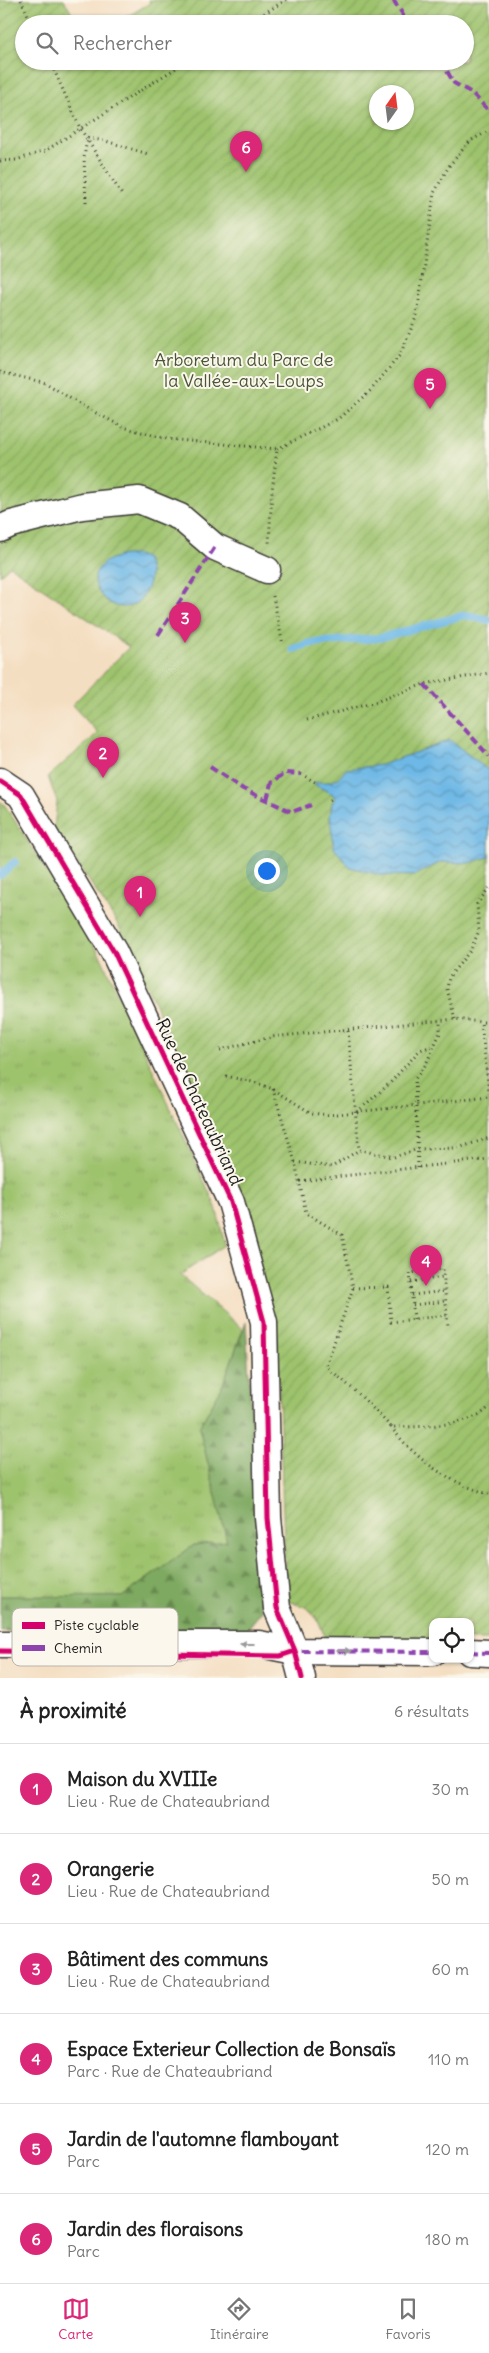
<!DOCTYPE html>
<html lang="fr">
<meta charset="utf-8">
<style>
body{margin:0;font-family:Delius,sans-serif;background:#f6f6f6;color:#222}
.controls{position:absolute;right:15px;bottom:15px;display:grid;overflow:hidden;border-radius:10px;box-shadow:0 1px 4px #0004}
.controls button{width:45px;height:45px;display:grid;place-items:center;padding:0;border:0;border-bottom:1px solid #e0e0e0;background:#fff;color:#222;font:25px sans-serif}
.compass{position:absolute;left:369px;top:85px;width:45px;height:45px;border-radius:50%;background:#fff;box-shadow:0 1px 4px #0004;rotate:14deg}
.you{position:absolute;left:266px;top:870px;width:18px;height:18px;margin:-12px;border:4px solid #fff;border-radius:50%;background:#1a73e8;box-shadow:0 0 0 8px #1a73e833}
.badge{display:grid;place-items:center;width:32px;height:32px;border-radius:50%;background:#db2777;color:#fff;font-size:16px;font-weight:700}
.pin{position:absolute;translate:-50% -41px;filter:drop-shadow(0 1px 2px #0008)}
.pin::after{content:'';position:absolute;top:26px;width:18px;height:15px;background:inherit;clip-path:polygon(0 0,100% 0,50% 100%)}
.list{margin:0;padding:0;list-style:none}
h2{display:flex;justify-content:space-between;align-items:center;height:65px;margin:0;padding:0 20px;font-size:21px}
h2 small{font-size:16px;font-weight:400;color:#767676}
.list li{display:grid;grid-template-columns:32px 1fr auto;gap:15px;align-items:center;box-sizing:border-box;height:90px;padding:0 20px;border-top:1px solid #e0e0e0}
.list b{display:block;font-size:19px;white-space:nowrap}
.list p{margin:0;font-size:16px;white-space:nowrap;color:#767676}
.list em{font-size:16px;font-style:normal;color:#767676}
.icon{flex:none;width:28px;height:28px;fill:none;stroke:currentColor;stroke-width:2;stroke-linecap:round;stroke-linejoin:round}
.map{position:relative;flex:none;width:489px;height:1678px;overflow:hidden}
.search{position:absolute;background:#fff;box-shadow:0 1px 4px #0004;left:15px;right:15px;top:15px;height:55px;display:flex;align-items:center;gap:12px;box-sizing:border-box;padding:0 18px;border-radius:28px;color:#767676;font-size:19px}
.sheet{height:605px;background:#fff}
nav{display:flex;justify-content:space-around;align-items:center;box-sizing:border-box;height:70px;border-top:1px solid #e0e0e0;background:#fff;font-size:14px;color:#767676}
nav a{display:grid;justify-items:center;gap:2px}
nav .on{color:#db2777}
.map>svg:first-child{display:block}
.grass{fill:url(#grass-tufts);stroke:#5d7044}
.forest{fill:url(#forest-firs);stroke:#4d623e}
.garden{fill:url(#garden-furrows);stroke:#5d7044;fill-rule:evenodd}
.water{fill:url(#water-waves);stroke:#446a81}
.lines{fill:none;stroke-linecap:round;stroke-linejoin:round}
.stream{stroke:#6db8e6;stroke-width:8}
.minor-casing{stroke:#3c3935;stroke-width:29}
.path{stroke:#3c3935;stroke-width:3;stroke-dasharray:1 4;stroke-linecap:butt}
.minor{stroke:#fff;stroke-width:26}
.quiet{stroke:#8e44ad;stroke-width:4;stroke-dasharray:8 4;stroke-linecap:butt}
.cycleway-casing{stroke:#fbf7ec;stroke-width:8}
.cycleway{stroke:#d6006c;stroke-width:5}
.oneway{fill:#999}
.labels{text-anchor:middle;stroke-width:4;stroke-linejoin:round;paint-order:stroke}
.park-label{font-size:18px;fill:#4a5638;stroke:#fbf7ec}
.street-label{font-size:18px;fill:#1c1c1c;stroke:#fbf7ec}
.key{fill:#fbf7ec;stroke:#b8b5ae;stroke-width:1}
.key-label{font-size:14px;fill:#1c1c1c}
</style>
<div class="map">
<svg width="489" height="1678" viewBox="0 0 489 1678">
<defs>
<pattern id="grass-tufts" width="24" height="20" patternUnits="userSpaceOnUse" patternTransform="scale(1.25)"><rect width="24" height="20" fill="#9ec36d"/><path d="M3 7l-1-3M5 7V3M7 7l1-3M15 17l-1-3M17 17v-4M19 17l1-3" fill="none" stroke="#88a75e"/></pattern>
<pattern id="forest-firs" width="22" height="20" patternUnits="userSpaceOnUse" patternTransform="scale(1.25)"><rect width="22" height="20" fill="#7ea960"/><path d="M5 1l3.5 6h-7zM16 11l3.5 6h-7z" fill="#66894e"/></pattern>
<pattern id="garden-furrows" width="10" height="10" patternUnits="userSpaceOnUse" patternTransform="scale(1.25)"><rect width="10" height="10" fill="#9ec36d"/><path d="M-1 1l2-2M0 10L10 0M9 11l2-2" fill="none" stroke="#88a75e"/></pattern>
<pattern id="water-waves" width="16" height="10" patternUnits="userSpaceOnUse" patternTransform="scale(1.25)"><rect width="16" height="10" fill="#6db8e6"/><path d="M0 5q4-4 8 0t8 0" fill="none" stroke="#5995ba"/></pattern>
</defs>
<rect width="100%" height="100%" fill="#fbf7ec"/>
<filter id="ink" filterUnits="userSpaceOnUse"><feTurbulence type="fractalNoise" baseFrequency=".02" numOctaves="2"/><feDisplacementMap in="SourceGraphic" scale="10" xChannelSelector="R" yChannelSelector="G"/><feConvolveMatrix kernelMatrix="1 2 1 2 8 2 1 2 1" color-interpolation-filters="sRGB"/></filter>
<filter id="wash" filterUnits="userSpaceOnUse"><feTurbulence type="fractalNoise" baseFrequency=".0096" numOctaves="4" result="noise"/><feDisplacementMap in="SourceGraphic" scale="20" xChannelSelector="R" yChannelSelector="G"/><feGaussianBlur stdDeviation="1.12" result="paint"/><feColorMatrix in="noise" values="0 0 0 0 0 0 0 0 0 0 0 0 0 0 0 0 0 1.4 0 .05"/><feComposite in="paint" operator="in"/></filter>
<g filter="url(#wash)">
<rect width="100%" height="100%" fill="#f4dec1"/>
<!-- grass -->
<path class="grass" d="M0,801L4,804L100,955L216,1207L225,1245L180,1275L243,1329L221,1389L199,1427L227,1541L194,1545L122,1597L0,1596Z"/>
<!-- forest -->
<path class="forest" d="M246,1322L262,1611L244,1633L0,1631V1596L122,1597L194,1545L227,1541L199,1427L221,1389Z"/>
<!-- garden -->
<path class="garden" d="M0,0H64L78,24H24V61H465V24H114L150,3L149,0H489V1640H470V1622H433V1639L325,1638C317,1614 311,1606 286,1601L277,1339L209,1126L134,957L117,923L54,828L57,801L48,777L98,733L72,705L129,647L10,566L0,575ZM376,92H406V122H376Z"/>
<!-- water -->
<path class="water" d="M124,555H138L146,559C152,570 151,581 145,592C122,637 58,568 124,555Z
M450,740L489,771V857L469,863L441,862L414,876L380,875L350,867L334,848L330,818L332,802L335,800L333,794L315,785V782C330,783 337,782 346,769L381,765Z"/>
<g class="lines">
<!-- stream -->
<path class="stream" d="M293,649L311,643L379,638L465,615L489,620
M0,875L15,862"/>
</g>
</g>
<g filter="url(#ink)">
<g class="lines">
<!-- minor casing -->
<g class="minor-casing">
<path id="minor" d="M0,529L11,524L82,506L139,500L180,517L215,547L267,570
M0,781L21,795L114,952L231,1202L264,1322L268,1518L277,1608L295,1651L302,1678
M0,1644H259L295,1651L433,1652
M470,1652L489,1653"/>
</g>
<!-- path -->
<path class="path" d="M21,0L32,24
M247,24L286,0
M50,61L80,128L122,195
M0,161L16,160L45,151L187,61
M86,202L84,158L87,138L106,141L148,154
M0,372L46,383L79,404L123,427L167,439L277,449L272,491L269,543
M277,449L338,419L371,390L400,355L417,315L434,193L449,166L470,141L489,131
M273,596L283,645
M307,720L373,703L424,684L489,673
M301,774L315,782
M330,800L333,798
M455,1019L447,989L449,977L470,951L479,931L477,904L489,888
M489,1022H481L489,1093
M348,1031L359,1150
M220,1050L271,1037L455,1019L481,1022
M226,1076L257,1083L273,1089L311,1113L329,1115L489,1097
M273,1089L295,1162L306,1213L342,1235L353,1288L326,1366L361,1396L391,1427C416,1427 472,1427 489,1407
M357,1112L389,1084L420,1050L433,1046
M295,1162L332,1167L359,1150L394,1157L418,1149L458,1148L489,1138
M418,1168L415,1079L426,1064L440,1033V1021
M300,1181L489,1159
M411,1282L443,1277
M353,1288L388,1287L391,1322L447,1315L448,1327
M412,1295L445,1291
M413,1305L445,1301
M414,1319L410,1273L443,1269L447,1315
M391,1427C416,1460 450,1483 489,1494"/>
<!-- minor -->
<use href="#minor" class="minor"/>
<!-- quiet -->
<path class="quiet" d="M393,0L402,13L405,24
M441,61L454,83L472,93L489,111
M158,635L215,547
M424,684L489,756
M210,767L243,789L292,812L311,805
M267,800L271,783L285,773L301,774
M293,1646L295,1651L433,1652
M470,1652L489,1653"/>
<!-- cycleway casing -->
<g class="cycleway-casing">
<path id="cycleway" d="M0,781L21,795L114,952L231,1202L264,1322L268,1518L277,1608L295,1651L302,1678
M0,1651L280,1656L295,1651"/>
</g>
<!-- cycleway -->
<use href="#cycleway" class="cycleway"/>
</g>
<!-- one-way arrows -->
<defs><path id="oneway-solid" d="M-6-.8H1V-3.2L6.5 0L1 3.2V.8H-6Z" transform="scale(1.25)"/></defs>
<g class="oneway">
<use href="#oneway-solid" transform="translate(247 1644) rotate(-180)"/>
<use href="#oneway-solid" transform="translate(344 1651)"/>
</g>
</g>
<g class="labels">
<!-- park labels -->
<g class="park-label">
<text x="244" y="366">Arboretum du Parc de<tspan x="244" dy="21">la Vallée-aux-Loups</tspan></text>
</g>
<!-- street labels -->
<g class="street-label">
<text transform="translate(199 1102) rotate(65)" y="6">Rue de Chateaubriand</text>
</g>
</g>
<!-- legend -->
<rect x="12" y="1608" width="166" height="58" rx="8" class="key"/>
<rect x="22" y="1622" width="23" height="7" fill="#d6006c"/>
<rect x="22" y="1645" width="23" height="6" fill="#8e44ad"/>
<g class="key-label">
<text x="54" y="1630">Piste cyclable</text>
<text x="54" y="1653">Chemin</text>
</g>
</svg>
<div class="controls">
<button><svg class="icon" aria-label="locate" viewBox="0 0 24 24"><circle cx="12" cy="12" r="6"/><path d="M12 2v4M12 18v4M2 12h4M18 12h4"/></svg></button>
</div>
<svg class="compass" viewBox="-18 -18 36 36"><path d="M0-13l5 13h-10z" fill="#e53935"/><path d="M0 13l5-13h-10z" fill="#767676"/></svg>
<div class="you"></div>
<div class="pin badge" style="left:140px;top:917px">1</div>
<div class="pin badge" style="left:103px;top:778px">2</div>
<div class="pin badge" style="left:185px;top:643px">3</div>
<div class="pin badge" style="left:426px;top:1286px">4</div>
<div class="pin badge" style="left:430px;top:409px">5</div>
<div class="pin badge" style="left:246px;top:172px">6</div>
<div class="search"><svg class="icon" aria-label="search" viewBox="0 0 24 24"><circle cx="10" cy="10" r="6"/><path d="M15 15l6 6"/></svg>Rechercher</div>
</div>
<section class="sheet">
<h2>À proximité<small>6 résultats</small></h2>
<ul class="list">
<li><span class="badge">1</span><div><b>Maison du XVIIIe</b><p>Lieu · Rue de Chateaubriand</p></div><em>30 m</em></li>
<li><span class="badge">2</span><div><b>Orangerie</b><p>Lieu · Rue de Chateaubriand</p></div><em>50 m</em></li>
<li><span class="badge">3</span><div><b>Bâtiment des communs</b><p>Lieu · Rue de Chateaubriand</p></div><em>60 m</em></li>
<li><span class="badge">4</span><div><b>Espace Exterieur Collection de Bonsaïs</b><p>Parc · Rue de Chateaubriand</p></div><em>110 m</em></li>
<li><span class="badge">5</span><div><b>Jardin de l'automne flamboyant</b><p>Parc</p></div><em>120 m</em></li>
<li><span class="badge">6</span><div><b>Jardin des floraisons</b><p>Parc</p></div><em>180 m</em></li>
</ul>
</section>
<nav>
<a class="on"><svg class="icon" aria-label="map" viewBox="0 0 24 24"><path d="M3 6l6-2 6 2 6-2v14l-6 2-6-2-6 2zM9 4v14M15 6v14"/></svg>Carte</a>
<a><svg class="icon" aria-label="directions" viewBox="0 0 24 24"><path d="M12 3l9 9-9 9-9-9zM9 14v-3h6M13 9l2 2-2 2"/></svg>Itinéraire</a>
<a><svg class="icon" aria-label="saved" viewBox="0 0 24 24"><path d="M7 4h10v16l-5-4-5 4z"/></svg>Favoris</a>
</nav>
